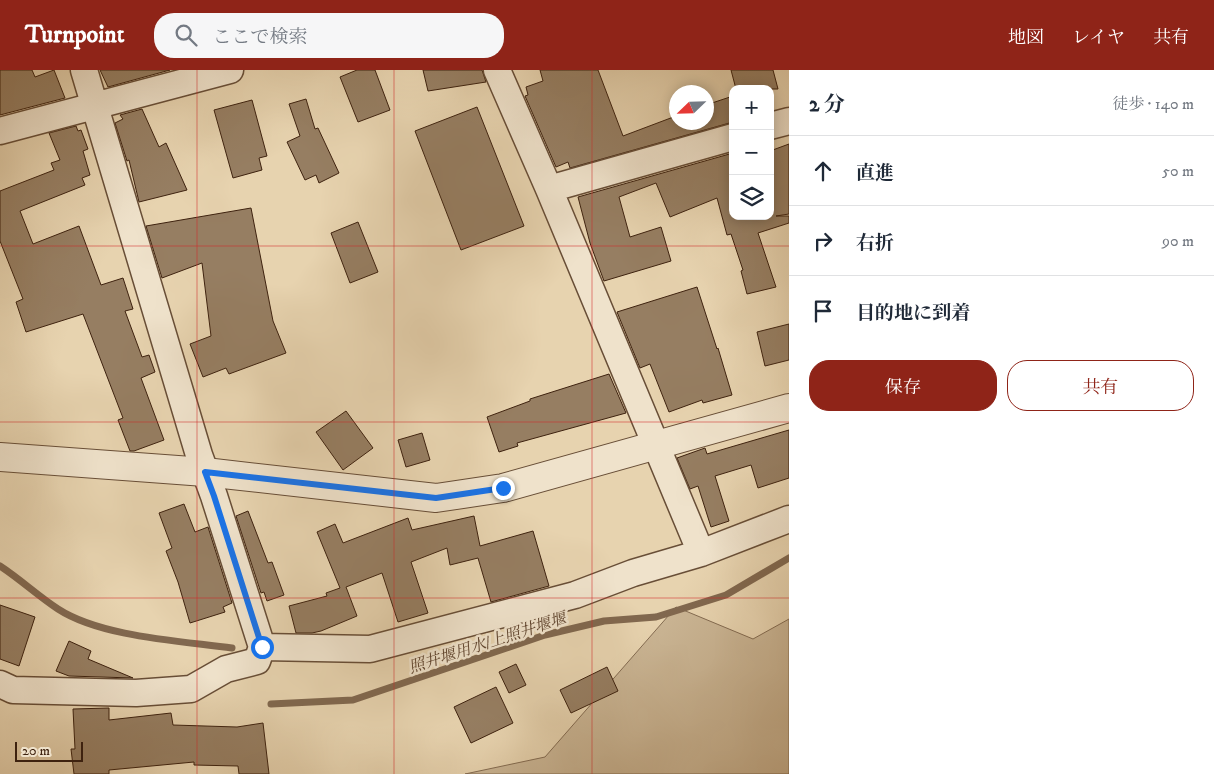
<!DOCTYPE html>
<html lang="ja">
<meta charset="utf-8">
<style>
body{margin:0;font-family:"IM FELL DW Pica","Noto Serif JP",serif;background:#f6f6f7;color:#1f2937}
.controls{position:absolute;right:15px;top:15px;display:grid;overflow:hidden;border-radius:10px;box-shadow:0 2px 12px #0003}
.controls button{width:45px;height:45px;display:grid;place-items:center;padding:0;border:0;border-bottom:1px solid #e0e1e3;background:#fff;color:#1f2937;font:25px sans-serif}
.compass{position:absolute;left:669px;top:15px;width:45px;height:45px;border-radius:50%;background:#fff;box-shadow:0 2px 12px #0003;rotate:247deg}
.scale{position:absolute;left:15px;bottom:12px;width:68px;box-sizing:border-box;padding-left:5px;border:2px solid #3e220f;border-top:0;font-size:14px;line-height:18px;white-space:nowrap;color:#3e220f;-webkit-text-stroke:4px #efe2cb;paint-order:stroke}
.stop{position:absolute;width:15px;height:15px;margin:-11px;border:4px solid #1a73e8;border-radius:50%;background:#fff}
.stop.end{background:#1a73e8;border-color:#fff;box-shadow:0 1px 5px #0008}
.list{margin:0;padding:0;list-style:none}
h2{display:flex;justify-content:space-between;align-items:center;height:65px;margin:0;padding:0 20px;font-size:21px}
h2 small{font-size:16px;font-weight:400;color:#747a83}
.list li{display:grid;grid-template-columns:32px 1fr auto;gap:15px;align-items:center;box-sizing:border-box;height:70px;padding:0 20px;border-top:1px solid #e0e1e3}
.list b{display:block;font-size:19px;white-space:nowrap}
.list em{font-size:16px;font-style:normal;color:#747a83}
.actions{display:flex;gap:10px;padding:15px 20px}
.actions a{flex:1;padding:11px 0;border:1px solid #8f2418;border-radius:20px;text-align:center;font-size:18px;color:#8f2418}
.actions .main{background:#8f2418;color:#fff}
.icon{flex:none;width:28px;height:28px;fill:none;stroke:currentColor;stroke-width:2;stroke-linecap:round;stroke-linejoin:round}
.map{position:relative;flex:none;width:789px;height:704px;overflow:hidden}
header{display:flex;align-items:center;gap:30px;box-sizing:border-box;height:70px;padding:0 25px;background:#8f2418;color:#fff}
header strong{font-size:24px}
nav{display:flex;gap:28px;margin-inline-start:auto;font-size:18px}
.search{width:350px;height:45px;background:#f6f6f7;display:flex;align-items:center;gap:12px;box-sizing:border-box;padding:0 18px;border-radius:20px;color:#747a83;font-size:19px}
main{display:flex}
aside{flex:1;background:#fff}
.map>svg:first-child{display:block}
.green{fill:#cab594;stroke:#846c52}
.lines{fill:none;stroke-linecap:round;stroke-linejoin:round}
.stream{stroke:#81684f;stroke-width:7}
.building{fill:#967e62;stroke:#3e220f}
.minor-casing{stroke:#684e37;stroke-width:29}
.tertiary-casing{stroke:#684e37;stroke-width:30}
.minor{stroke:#efe2cb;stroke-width:26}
.tertiary{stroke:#efe2cb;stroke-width:28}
.route{stroke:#1a73e8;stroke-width:6}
.grid{fill:none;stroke:#d62828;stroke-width:1;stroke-opacity:0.55}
.labels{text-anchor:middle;stroke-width:5;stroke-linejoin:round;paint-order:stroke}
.water-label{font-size:16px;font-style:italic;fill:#60452f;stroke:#efe2cb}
</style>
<header>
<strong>Turnpoint</strong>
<div class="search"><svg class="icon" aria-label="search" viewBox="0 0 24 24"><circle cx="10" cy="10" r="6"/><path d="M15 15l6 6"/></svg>ここで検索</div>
<nav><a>地図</a><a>レイヤ</a><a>共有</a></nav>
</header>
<main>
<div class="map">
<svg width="789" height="704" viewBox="0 0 789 704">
<rect width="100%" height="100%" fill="#e7d3af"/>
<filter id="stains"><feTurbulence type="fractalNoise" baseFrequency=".004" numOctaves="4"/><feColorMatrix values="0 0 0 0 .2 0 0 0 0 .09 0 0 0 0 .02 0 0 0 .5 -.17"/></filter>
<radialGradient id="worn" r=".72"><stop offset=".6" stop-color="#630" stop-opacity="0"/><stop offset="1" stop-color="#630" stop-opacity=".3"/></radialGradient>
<!-- green -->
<path class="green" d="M676,537L753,569L789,549V704H465L545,687Z"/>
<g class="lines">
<!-- stream -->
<path class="stream" d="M0,496C20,509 38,526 58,539C101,567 181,571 232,578
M271,634L353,630L545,565L604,551L656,547L726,525L789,488"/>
</g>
<!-- building -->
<path class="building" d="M0,0H32L35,7L54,0L65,28L0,45Z
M100,0H170L108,17Z
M357,0H375L390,40L358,52L340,7Z
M423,0H482L486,12L428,21Z
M540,0H598L623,66L676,46V52H706V35L733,26V52L570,98L568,92L556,97L525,26L528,25L526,17L543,11Z
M731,0H773L778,19H736Z
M306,29L315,59L318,58L339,103L319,113L316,105L305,110L287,72L300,66L289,34Z
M252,30L267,86L259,88L262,100L233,108L214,40Z
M477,37L524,156L461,180L415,61Z
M142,39L159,77L166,73L187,120L139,132L129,90L127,91L115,53L123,49L120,45Z
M76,56L78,61L81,60L88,79L83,81L90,105L82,108L85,115L20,141L33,174L79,156L101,215L123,208L133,239L125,241L142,287L149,285L155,302L141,308L164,370L134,381H130L118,350L123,348L83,244L26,262L16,232L23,229L0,171V121L54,100L51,93L60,90L49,63Z
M789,74V144L776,146H789V153L758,163L776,217L747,224L741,201L743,200L731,164L727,165L717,128L670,147L656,113L619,127L630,167L661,157L671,191L604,211L590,173L578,127L733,83V146H770V81Z
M251,138L273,251L286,283L229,304L226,298L203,307L190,274L211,266L202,193L162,208L146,156Z
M358,152L378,202L350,213L331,163Z
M697,217L717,279L718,278L732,325L703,333L702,330L669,342L650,294L640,298L617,242Z
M789,254V290L765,296L757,262Z
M609,304L626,343L517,373L518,376L499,382L487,347L530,331V329Z
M346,341L373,378L343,400L316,362Z
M789,360V408L758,418L751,395L715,406L729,451L711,457L698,416L690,419L677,388L705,378L707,384Z
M422,363L430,390L406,397L398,370Z
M184,434L195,462L208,457L232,533L223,537L225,542L190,553L178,512L166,481L172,478L159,443Z
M248,441L268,493L272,492L284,525L267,531L264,522L261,523L236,446Z
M474,446L480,476L533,461L549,516L491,532L478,488L450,495L447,478L411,492L428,543L398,552L382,503L346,517L357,546L321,561L312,563H296L289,536L327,526L326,523L340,518L317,462L335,454L343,473L408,448L412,460Z
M0,535L35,547L19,596L0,589Z
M69,571L91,581L88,589L133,608L69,606L56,601Z
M516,594L526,615L509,623L499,602Z
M607,597L618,621L571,643L560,620Z
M496,617L513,653L471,673L454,637Z
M109,638V650L171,643L173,655L237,657L263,653L269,704H239L238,696L194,695V692L109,700V704H74L71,679H75L73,639Z"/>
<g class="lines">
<!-- minor casing -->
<g class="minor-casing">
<path id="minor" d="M497,0L549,119L701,483
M770,56L789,51
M0,61L230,0
M549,119L733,67
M262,577L370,579L575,525L633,503L701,483L789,449
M0,614L13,620L136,623L191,619L226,599L257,591L262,577L214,426L199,385L84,0"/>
</g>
<!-- tertiary casing -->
<g class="tertiary-casing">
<path id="tertiary" d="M0,387L205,402L436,428L503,418L789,338"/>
</g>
<!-- minor -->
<use href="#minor" class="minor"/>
<!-- tertiary -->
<use href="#tertiary" class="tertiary"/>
</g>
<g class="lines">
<!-- route -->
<path class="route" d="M262,577L214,426L205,402L436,428L503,418"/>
</g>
<!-- grid -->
<path class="grid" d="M197,0V704M394,0V704M592,0V704M0,176H789M0,352H789M0,528H789"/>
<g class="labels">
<!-- water labels -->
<g class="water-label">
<text transform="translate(487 572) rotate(-18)" y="6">照井堰用水/上照井堰堰</text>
</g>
</g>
<rect width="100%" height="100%" filter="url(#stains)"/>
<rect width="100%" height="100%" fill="url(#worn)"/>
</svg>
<div class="controls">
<button>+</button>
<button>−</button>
<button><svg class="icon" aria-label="layers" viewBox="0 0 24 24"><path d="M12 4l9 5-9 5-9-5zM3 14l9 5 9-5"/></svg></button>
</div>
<svg class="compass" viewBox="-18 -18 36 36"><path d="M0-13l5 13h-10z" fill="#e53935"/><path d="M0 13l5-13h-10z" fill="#747a83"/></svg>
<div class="scale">20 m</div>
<div class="stop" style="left:262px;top:577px"></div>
<div class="stop end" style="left:503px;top:418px"></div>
</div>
<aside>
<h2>2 分<small>徒歩 · 140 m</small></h2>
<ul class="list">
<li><svg class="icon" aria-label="ahead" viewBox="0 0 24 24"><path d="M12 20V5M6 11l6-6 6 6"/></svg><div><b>直進</b></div><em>50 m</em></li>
<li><svg class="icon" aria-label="right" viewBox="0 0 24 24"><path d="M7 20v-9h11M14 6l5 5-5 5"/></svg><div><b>右折</b></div><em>90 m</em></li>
<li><svg class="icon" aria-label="arrive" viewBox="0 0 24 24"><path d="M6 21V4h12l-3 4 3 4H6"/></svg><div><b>目的地に到着</b></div></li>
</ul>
<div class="actions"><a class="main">保存</a><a>共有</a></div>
</aside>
</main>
